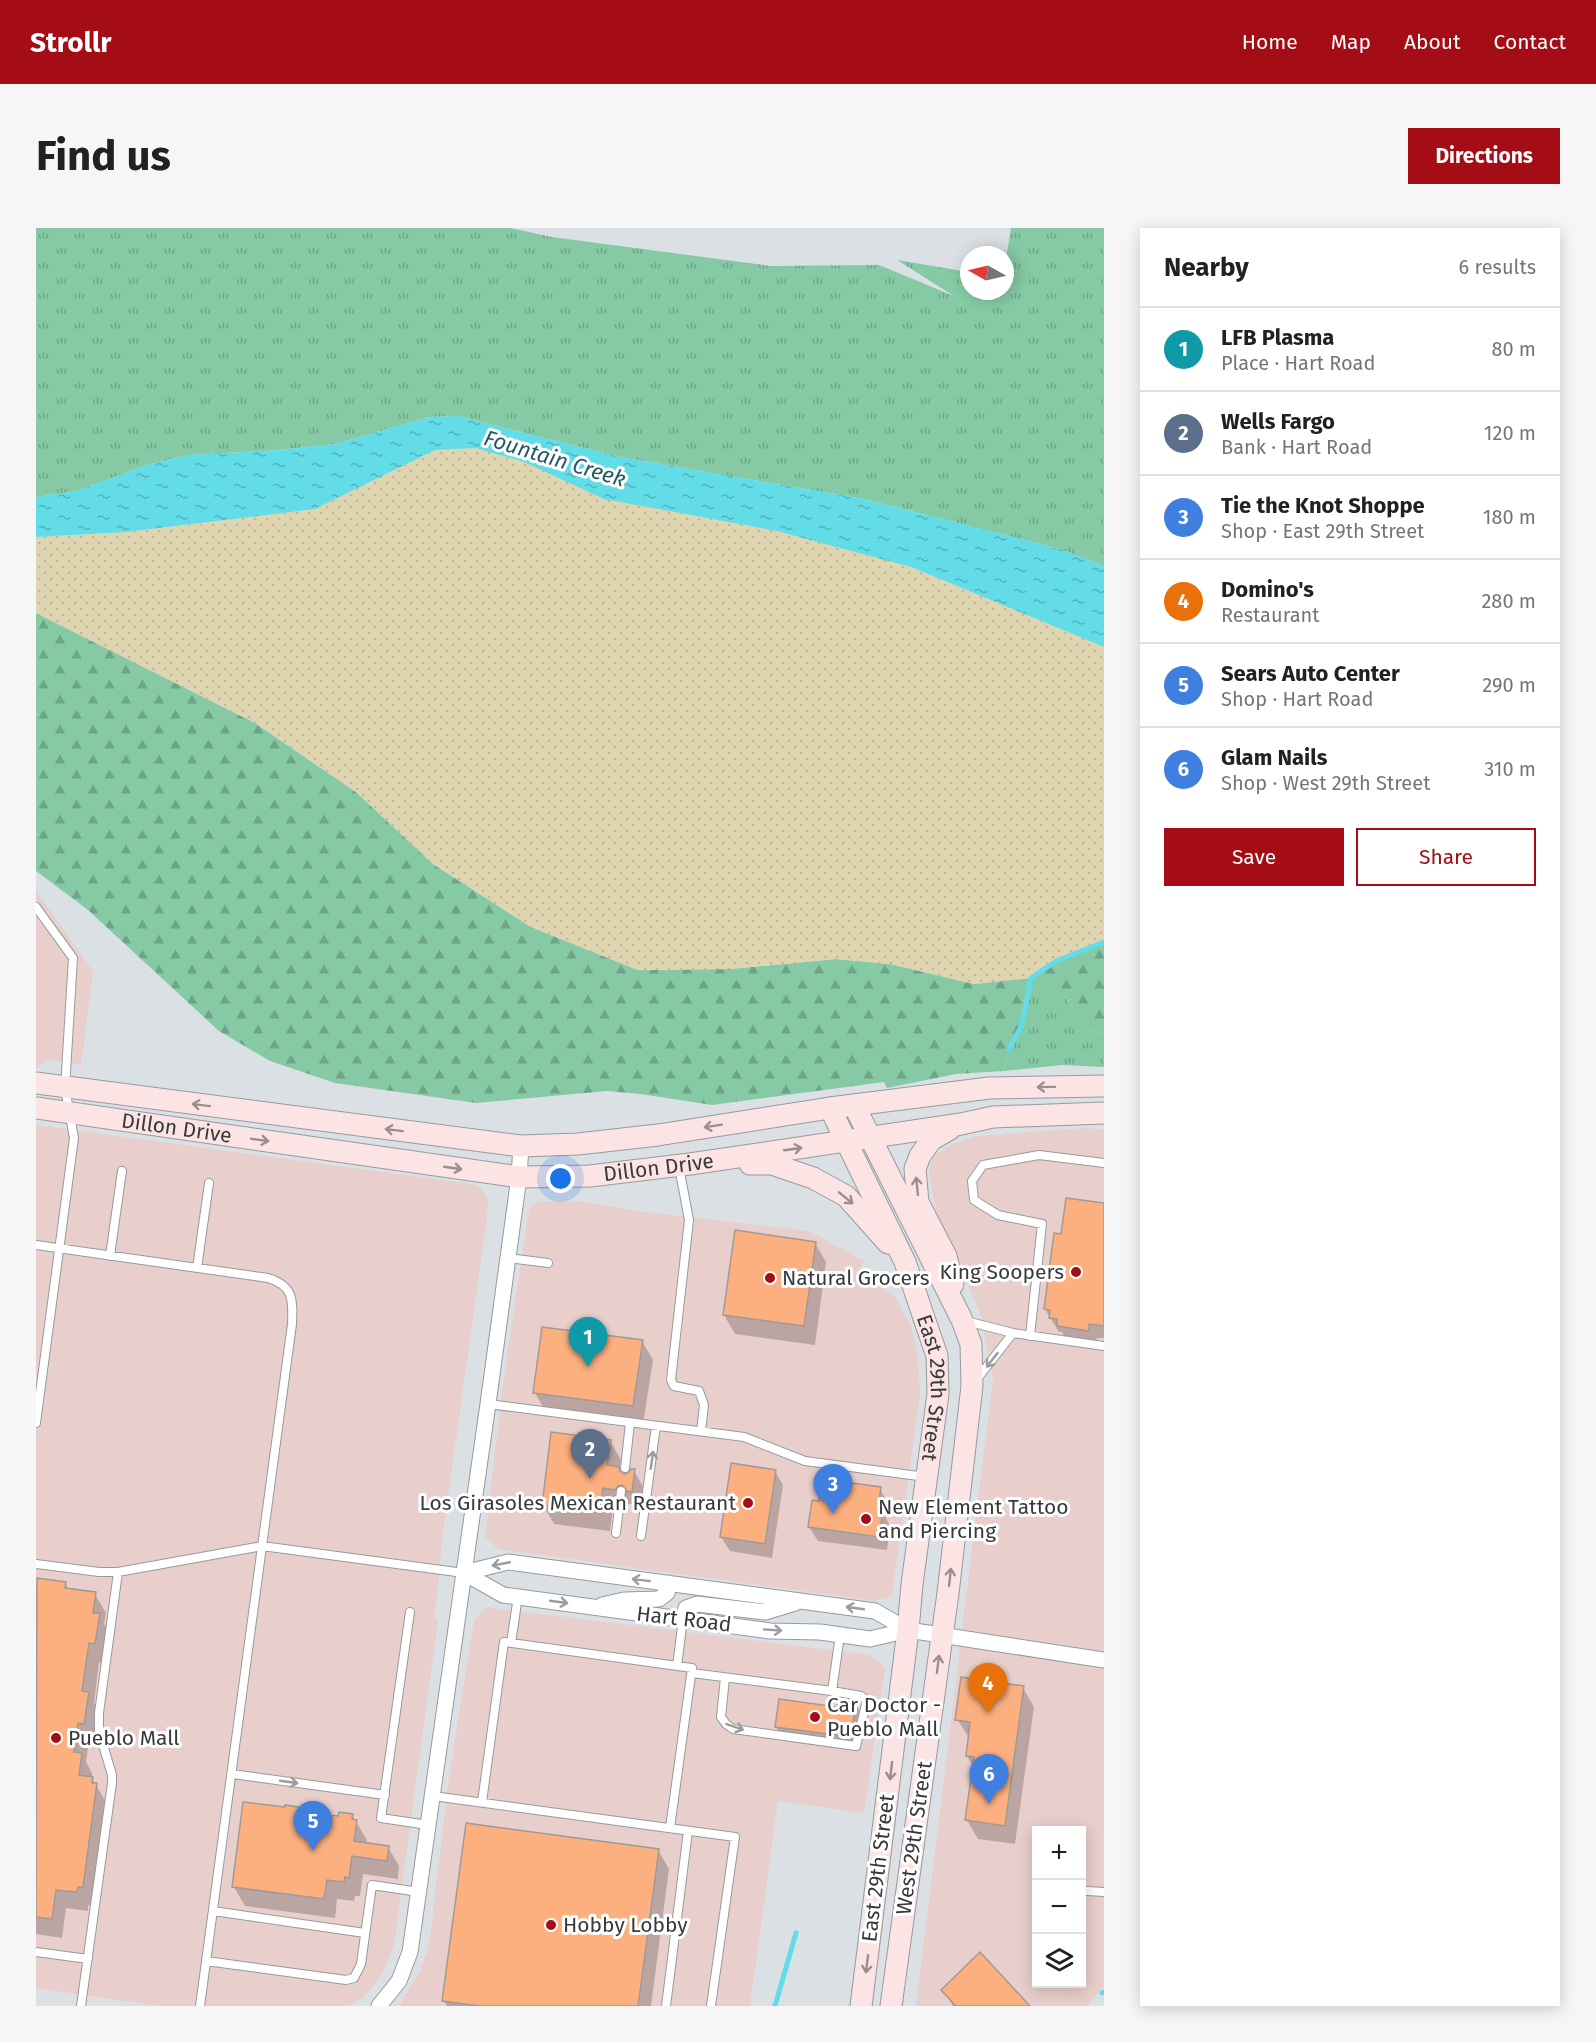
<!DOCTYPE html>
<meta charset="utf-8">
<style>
body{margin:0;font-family:"Fira Sans",sans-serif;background:#f6f6f6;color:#202124}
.controls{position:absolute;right:18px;bottom:18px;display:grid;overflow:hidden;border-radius:0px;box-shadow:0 3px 15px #0003}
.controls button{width:54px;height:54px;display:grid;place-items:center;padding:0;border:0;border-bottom:2px solid #e0e0e0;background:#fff;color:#202124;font:30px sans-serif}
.compass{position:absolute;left:924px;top:18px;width:54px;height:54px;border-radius:50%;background:#fff;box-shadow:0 3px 15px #0003;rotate:278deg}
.you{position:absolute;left:525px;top:951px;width:21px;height:21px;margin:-15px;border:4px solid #fff;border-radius:50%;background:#1a73e8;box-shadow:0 0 0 9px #1a73e833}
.badge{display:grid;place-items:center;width:39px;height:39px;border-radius:50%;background:#a40c16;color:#fff;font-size:20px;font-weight:700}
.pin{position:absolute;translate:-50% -50px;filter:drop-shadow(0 2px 3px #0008)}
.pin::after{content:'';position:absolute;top:32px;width:21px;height:18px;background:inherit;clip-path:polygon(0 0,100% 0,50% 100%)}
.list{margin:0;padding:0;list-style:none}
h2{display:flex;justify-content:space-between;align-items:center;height:78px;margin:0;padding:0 24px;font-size:26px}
h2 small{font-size:20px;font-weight:400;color:#757577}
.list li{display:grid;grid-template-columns:39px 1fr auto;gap:18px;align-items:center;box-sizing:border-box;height:84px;padding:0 24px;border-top:2px solid #e0e0e0}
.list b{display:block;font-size:22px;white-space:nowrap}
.list p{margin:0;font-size:20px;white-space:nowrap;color:#757577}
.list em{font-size:20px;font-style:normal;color:#757577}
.actions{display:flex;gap:12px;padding:18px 24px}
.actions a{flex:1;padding:14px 0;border:2px solid #a40c16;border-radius:0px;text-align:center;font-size:21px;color:#a40c16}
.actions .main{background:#a40c16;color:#fff}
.icon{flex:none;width:33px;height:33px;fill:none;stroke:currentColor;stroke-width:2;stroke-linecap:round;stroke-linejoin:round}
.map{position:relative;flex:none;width:1068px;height:1778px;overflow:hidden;border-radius:0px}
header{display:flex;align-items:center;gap:36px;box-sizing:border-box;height:84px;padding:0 30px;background:#a40c16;color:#fff}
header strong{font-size:28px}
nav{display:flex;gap:33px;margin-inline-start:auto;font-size:21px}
.intro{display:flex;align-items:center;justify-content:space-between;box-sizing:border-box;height:144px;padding:0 36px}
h1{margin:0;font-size:42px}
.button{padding:15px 27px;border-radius:0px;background:#a40c16;color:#fff;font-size:21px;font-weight:700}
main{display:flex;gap:36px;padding:0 36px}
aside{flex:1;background:#fff;border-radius:0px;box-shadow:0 3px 15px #0003}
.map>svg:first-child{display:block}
.commercial{fill:#e9cfcb;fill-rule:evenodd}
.grass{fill:url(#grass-tufts)}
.forest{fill:url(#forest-firs)}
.sand{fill:url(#sand-dots)}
.water{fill:url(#water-ripples)}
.shadow{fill:#0003}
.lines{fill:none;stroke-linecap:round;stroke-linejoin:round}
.stream{stroke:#62dce7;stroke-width:5}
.building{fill:#fcb080;stroke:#a09a96;stroke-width:1.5}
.lane-casing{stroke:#959a9f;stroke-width:10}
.street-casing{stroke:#959a9f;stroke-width:17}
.secondary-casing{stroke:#959a9f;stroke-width:23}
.lane{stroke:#fff;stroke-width:8}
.street{stroke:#fff;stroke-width:15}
.secondary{stroke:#fce4e4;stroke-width:21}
.oneway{stroke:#9a8e90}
.oneway2{stroke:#9b9c9d}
.poi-dot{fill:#a40c16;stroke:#fff;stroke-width:2}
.labels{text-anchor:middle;stroke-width:6;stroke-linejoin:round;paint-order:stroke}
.street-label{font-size:21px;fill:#37393b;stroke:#fff}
.poi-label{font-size:21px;fill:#37393b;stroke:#fff;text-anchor:start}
.water-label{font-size:22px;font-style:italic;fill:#25595e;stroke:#fff}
</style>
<header>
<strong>Strollr</strong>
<nav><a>Home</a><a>Map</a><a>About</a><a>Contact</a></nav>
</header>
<div class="intro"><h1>Find us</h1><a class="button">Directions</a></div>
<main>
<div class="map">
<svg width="1068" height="1778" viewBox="0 0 1068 1778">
<defs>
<pattern id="grass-tufts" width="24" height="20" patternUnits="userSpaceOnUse" patternTransform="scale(1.5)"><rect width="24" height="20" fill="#85caa5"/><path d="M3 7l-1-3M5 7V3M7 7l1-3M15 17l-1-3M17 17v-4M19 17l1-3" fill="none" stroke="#6ea588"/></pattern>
<pattern id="forest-firs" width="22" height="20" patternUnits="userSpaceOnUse" patternTransform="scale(1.5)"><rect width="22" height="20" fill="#85caa5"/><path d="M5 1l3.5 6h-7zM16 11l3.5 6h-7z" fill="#6ea588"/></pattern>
<pattern id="sand-dots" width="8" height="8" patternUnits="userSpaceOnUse" patternTransform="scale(1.5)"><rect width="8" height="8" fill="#dfd6b1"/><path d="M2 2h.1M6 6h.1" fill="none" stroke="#c0b899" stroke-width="1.8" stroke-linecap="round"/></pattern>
<pattern id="water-ripples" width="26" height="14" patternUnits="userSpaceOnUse" patternTransform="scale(1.5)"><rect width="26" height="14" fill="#62dce7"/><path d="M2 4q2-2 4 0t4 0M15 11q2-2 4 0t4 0" fill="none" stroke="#52b3bc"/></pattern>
</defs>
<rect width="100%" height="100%" fill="#dbe0e5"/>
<!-- commercial -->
<path class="commercial" d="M0,663L57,743L45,837L11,832L0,840Z
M0,897L436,956L445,960L452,972L451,990L406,1312L399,1389L402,1393L358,1717L349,1741L340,1755L326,1770L313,1778H123L0,1760Z
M1051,900L1068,902V1757L1052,1778H880L957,1150L944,1085L899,980L893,945L897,928L915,917L940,908ZM1000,1602H1046V1756H1000Z
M503,973L548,974L602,983L773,1003L828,1033L822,1046L858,1067L875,1098L882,1130L884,1166L856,1368L839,1373L462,1321L449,1309L466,1163L489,1007L494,979Z
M451,1379L834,1427L849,1440L828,1585L742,1573L714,1778H363L384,1743L393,1718L412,1557L438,1392Z"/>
<!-- grass -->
<path class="grass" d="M0,0H474L516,9L735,38L843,37L918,68L861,32L933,44V63H969V37L975,0H1068V338L1024,321L828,271L584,229L421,188L394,189L299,216L243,222L154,227L114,236L41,263L0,269Z
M995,750L1030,770L1052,802L1068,806V839L1026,837L967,843L973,821L986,797Z"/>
<!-- forest -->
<path class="forest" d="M0,385L219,495L320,564L397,636L495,699L602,742L694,741L800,731L854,736L938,756L995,750L1020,733L1068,714V806L1052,802L1030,770L995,751L986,797L973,821L967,843L920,846L851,860L848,854L676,877L604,866L571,863L440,875L299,855L234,833L183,803L52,682L0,643Z"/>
<!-- sand -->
<path class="sand" d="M440,220L488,234L875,339L1068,419V714L1020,733L995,750L938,756L854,736L800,731L694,741L602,742L495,699L397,636L320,564L219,495L0,385V309L90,304L279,281L399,222Z"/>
<!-- water -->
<path class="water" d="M421,188L584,229L828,271L1024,321L1068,338V419L875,339L741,303L568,271L488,234L440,220L399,222L279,281L90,304L0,309V269L41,263L114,236L154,227L243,222L299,216L394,189Z"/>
<!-- shadow -->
<path class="shadow" d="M1068,976V1110H1061L1060,1116L1030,1112L1026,1104H1023L1009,1081L1026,1008Z
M779,1015L790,1034L779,1117L699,1106L688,1087Z
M606,1113L617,1132L607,1196L510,1184L499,1165Z
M574,1213L585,1232L583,1242L587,1247L598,1243L609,1262L607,1283L603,1282L599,1276H593L590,1280L577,1279L574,1303L518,1296L507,1277Z
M739,1243L747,1257L736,1330L694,1323L685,1309Z
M844,1261L852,1275L850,1290L854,1298L851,1322L782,1313L773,1299L785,1274Z
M29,1355L33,1362L59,1366L70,1385L68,1396L74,1406L70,1435L63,1434L58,1475L63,1484L59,1514L53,1513L50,1534L56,1545V1550L71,1576L58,1678L52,1677V1683L30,1680L26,1710L0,1706V1358Z
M987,1460L998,1479L979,1616L942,1611L931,1592L938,1540L931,1528L934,1511L921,1491Z
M819,1475L827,1489L822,1523L748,1513L740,1499Z
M268,1581L270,1586L304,1590L316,1587L331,1612L330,1616L352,1619L363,1638L362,1651L327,1646L324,1668H319L318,1673L301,1671L299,1690L209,1678L198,1659Z
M622,1622L633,1641L615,1778H411L408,1773Z
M907,1762L991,1778H917Z"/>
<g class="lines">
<!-- stream -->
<path class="stream" d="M973,821L986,797L995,750L1020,733L1068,714
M1066,1765L1068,1764
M739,1778L760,1705"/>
</g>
<!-- building -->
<path class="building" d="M1030,970L1068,975V1098L1053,1096V1103L1021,1098V1091L1013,1090L1014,1082L1008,1081L1018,1005L1025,1006Z
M699,1002L780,1014L768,1098L687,1087Z
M506,1099L607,1112L597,1178L497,1165Z
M515,1204L575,1212L571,1237L583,1239L584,1243L588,1246L592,1245L595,1241H599L596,1264L591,1263L586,1257L582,1258L579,1262L567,1260L564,1285L506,1277Z
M695,1235L740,1242L729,1316L684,1309Z
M786,1251L845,1259L842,1281L847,1282L843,1309L772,1299L776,1272L783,1273Z
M1,1350L30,1354L29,1360L60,1364L57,1385H64L59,1416L53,1415L46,1463L53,1464L48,1496L42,1495L38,1524L46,1525L43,1547L57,1549L56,1555H61L47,1659H42L41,1664L20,1662L16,1691L0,1689Z
M925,1449L988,1458L969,1598L929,1592L938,1529L930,1528L934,1494L919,1492Z
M743,1471L801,1479L802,1471L820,1474L815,1509L739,1499Z
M207,1574L249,1579V1577L268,1580V1584L302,1588L303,1584L317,1586L316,1591L321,1592L318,1613L353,1618L351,1633L316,1628L313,1650L309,1649L308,1654L291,1652L288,1671L196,1659Z
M430,1595L623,1621L602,1778H444L406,1773Z
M944,1724L994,1778H920L905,1762Z"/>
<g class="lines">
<!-- lane casing -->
<g class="lane-casing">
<path id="lane" d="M0,679L37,730L29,860L38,910L0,1195
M643,939L653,992L635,1152L638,1158L663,1163L668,1177L665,1203
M0,1017L232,1050C258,1058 257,1072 256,1096L164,1778
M74,1028L86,943
M472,1030L512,1035
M161,1040L173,955
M930,1093L977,1105L1068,1118
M994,1108L1006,996L962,987L938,972L936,953L947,937L1003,927L1068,935
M941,1151L977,1105
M452,1176L708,1209L769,1233L890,1249
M589,1240L594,1195
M580,1305L585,1263
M605,1308L620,1198
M0,1336L63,1344H82L226,1318L428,1345
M374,1384L345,1590L392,1597
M475,1415L482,1368
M641,1438L647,1391
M656,1445L796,1463L825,1468L829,1471L830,1476L820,1518L697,1501L690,1496L685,1489L689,1450
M796,1463L804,1407
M196,1546L349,1567
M397,1568L699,1609L675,1778
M446,1574L468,1414L656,1440L634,1600
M1051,1663L1068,1664
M177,1683L329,1705
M0,1724L52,1731
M170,1733L310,1752L318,1750L325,1736L336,1657L383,1664
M45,1778L76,1555V1547L63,1503V1485L82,1344
M630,1778L652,1603"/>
</g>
<!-- street casing -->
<g class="street-casing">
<path id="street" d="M428,1345L472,1334L839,1383L872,1402L1068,1432
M428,1345L467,1367L734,1403L784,1404L834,1411L872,1402
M566,1377L588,1372L623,1371L631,1365L633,1355
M647,1391L650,1380L661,1376L729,1384L759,1375
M343,1778L363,1753L374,1724L452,1176L483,949L485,918"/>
</g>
<!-- secondary casing -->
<g class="secondary-casing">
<g id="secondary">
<path d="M0,855L485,918L542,916L622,907L794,880L953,860L1068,858"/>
<path d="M818,877L926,1092L935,1116L936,1158L912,1365L855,1778"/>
<path id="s1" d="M0,880L483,949L554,948L654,936L925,896L957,889L1068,885"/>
<path id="s2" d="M794,880L869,1034L901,1128L902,1166L876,1356L872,1402L825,1778"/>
<path d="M914,901L895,912L884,928L879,941L882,974L910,1028L917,1056"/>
<path d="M714,936H736L777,950L810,968L852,1015"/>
</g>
</g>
<!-- lane -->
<use href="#lane" class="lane"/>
<!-- street -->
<use href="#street" class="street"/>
<!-- secondary -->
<use href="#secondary" class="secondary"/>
</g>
<!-- one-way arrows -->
<defs><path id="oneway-shaft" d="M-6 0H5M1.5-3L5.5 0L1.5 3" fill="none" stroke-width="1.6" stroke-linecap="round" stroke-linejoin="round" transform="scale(1.5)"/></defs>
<g class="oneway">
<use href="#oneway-shaft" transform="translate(1010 859) rotate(179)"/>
<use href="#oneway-shaft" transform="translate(165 877) rotate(-173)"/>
<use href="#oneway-shaft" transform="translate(677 898) rotate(171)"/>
<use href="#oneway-shaft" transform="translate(358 902) rotate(-173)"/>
<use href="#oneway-shaft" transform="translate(224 912) rotate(8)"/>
<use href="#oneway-shaft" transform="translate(757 921) rotate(-8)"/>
<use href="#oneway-shaft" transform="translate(417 940) rotate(8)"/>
<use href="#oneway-shaft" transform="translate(881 958) rotate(-96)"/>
<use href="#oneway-shaft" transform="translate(810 970) rotate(39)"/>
<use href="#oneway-shaft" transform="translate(914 1349) rotate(-84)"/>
<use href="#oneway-shaft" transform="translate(902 1436) rotate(-83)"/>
<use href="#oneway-shaft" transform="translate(855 1543) rotate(97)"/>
<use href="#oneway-shaft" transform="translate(831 1736) rotate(97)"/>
</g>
<g class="oneway2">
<use href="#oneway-shaft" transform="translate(956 1132) rotate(128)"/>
<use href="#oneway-shaft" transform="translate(616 1232) rotate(-82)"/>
<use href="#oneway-shaft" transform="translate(465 1336) rotate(169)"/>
<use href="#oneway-shaft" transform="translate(605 1352) rotate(-173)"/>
<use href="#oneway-shaft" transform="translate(523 1374) rotate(8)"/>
<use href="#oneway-shaft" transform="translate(819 1380) rotate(-172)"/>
<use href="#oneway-shaft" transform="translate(737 1402) rotate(4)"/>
<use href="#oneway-shaft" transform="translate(699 1499) rotate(19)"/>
<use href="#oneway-shaft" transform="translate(253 1554) rotate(8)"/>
</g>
<!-- markers -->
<g class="poi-dot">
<circle cx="1040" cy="1044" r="6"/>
<circle cx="734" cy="1050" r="6"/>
<circle cx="712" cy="1275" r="6"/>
<circle cx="830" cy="1291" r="6"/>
<circle cx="779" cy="1489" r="6"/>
<circle cx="20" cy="1510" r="6"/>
<circle cx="515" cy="1697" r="6"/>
</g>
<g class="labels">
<!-- street labels -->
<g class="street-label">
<text dy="7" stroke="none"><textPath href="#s1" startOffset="142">Dillon Drive</textPath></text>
<text dy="7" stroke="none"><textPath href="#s1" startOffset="628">Dillon Drive</textPath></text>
<text dy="7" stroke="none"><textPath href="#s2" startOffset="302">East 29th Street</textPath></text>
<text transform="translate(648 1391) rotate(7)" y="7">Hart Road</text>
<text transform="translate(878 1610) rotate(-82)" y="7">West 29th Street</text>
<text transform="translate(842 1640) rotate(-83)" y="7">East 29th Street</text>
</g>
<!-- poi labels -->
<g class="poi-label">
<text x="1028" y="1051" text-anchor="end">King Soopers</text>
<text x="746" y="1057">Natural Grocers</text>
<text x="700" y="1282" text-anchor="end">Los Girasoles Mexican Restaurant</text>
<text x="842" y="1286">New Element Tattoo<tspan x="842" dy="24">and Piercing</tspan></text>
<text x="791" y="1484">Car Doctor -<tspan x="791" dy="24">Pueblo Mall</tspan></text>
<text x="32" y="1517">Pueblo Mall</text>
<text x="527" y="1704">Hobby Lobby</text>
</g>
<!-- water labels -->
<g class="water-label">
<text transform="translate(519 230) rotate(17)" y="8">Fountain Creek</text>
</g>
</g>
</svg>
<div class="controls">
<button>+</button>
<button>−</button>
<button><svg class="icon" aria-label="layers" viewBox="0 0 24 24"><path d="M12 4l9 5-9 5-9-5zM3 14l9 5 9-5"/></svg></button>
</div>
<svg class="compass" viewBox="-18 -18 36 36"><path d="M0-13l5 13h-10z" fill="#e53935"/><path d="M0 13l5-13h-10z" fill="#757577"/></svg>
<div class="you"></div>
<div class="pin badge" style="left:552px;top:1139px;background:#0f9aa8">1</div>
<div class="pin badge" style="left:554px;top:1251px;background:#5c6f8a">2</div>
<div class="pin badge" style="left:797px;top:1286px;background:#3f7fe0">3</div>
<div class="pin badge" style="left:952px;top:1485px;background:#e8710a">4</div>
<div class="pin badge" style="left:277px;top:1623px;background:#3f7fe0">5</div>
<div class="pin badge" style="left:953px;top:1576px;background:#3f7fe0">6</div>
</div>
<aside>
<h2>Nearby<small>6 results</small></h2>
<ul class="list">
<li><span class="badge" style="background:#0f9aa8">1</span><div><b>LFB Plasma</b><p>Place · Hart Road</p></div><em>80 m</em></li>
<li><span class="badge" style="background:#5c6f8a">2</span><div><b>Wells Fargo</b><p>Bank · Hart Road</p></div><em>120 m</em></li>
<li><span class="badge" style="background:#3f7fe0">3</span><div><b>Tie the Knot Shoppe</b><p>Shop · East 29th Street</p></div><em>180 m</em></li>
<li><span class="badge" style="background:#e8710a">4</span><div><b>Domino's</b><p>Restaurant</p></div><em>280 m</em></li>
<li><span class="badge" style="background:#3f7fe0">5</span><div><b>Sears Auto Center</b><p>Shop · Hart Road</p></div><em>290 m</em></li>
<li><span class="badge" style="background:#3f7fe0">6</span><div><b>Glam Nails</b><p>Shop · West 29th Street</p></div><em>310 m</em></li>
</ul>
<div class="actions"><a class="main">Save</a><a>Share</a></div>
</aside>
</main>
